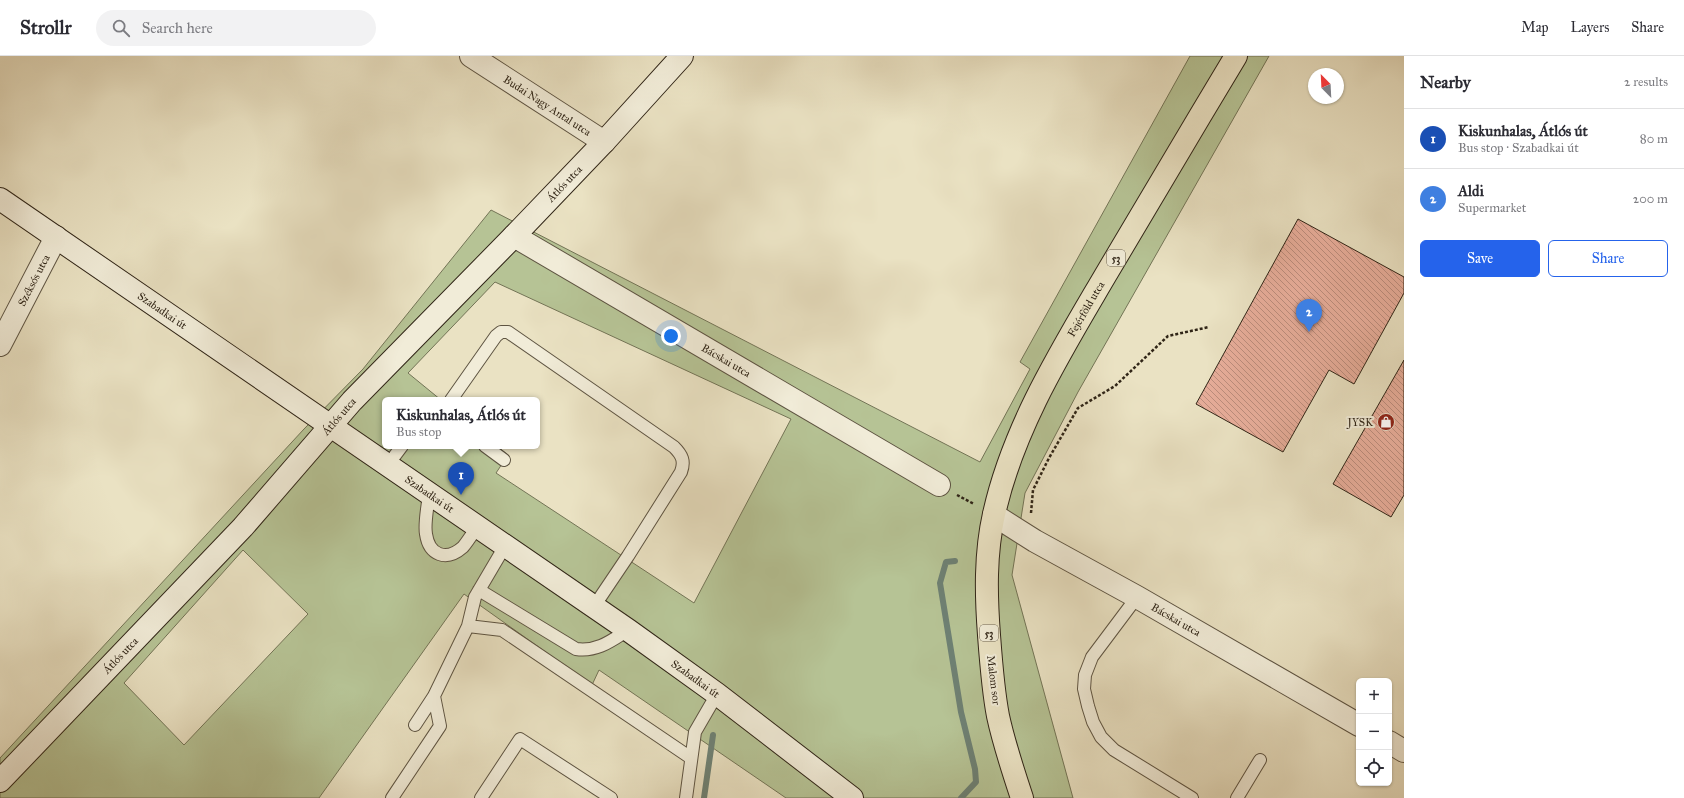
<!DOCTYPE html>
<meta charset="utf-8">
<style>
body{margin:0;font-family:"IM FELL Great Primer",serif;background:#f2f2f3;color:#2b2b33}
.controls{position:absolute;right:12px;bottom:12px;display:grid;overflow:hidden;border-radius:6px;box-shadow:0 1px 3px #0004}
.controls button{width:36px;height:36px;display:grid;place-items:center;padding:0;border:0;border-bottom:1px solid #e1e1e2;background:#fff;color:#2b2b33;font:20px sans-serif}
.compass{position:absolute;left:1308px;top:12px;width:36px;height:36px;border-radius:50%;background:#fff;box-shadow:0 1px 3px #0004;rotate:336deg}
.you{position:absolute;left:671px;top:280px;width:14px;height:14px;margin:-10px;border:3px solid #fff;border-radius:50%;background:#1a73e8;box-shadow:0 0 0 6px #1a73e833}
.badge{display:grid;place-items:center;width:26px;height:26px;border-radius:50%;background:#2563eb;color:#fff;font-size:13px;font-weight:700}
.pin{position:absolute;translate:-50% -33px;filter:drop-shadow(0 1px 2px #0008)}
.pin::after{content:'';position:absolute;top:21px;width:14px;height:12px;background:inherit;clip-path:polygon(0 0,100% 0,50% 100%)}
.popup{position:absolute;left:382px;top:341px;width:158px;height:52px;box-sizing:border-box;display:grid;place-content:center;border-radius:6px;background:#fff;filter:drop-shadow(0 1px 3px #0005);font-size:13px;white-space:nowrap;color:#7c7c81}
.popup b{font-size:15px;color:#2b2b33}
.popup::after{content:'';position:absolute;left:50%;top:100%;margin-left:-8px;border:8px solid transparent;border-top-color:#fff}
.list{margin:0;padding:0;list-style:none}
h2{display:flex;justify-content:space-between;align-items:center;height:52px;margin:0;padding:0 16px;font-size:17px}
h2 small{font-size:13px;font-weight:400;color:#7c7c81}
.list li{display:grid;grid-template-columns:26px 1fr auto;gap:12px;align-items:center;box-sizing:border-box;height:60px;padding:0 16px;border-top:1px solid #e1e1e2}
.list b{display:block;font-size:15px;white-space:nowrap}
.list p{margin:0;font-size:13px;white-space:nowrap;color:#7c7c81}
.list em{font-size:13px;font-style:normal;color:#7c7c81}
.actions{display:flex;gap:8px;padding:12px 16px}
.actions a{flex:1;padding:9px 0;border:1px solid #2563eb;border-radius:6px;text-align:center;font-size:14px;color:#2563eb}
.actions .main{background:#2563eb;color:#fff}
.icon{flex:none;width:22px;height:22px;fill:none;stroke:currentColor;stroke-width:2;stroke-linecap:round;stroke-linejoin:round}
.map{position:relative;flex:none;width:1404px;height:742px;overflow:hidden}
header{display:flex;align-items:center;gap:24px;box-sizing:border-box;height:56px;padding:0 20px;background:#fff;border-bottom:1px solid #e1e1e2}
header strong{font-size:19px}
nav{display:flex;gap:22px;margin-inline-start:auto;font-size:14px}
.search{width:280px;height:36px;background:#f2f2f3;display:flex;align-items:center;gap:10px;box-sizing:border-box;padding:0 14px;border-radius:22px;color:#7c7c81;font-size:15px}
main{display:flex}
aside{flex:1;background:#fff}
.map>svg:first-child{display:block}
.green{fill:#b6c395;stroke:#737456;fill-rule:evenodd}
.lines{fill:none;stroke-linecap:round;stroke-linejoin:round}
.stream{stroke:#6e8174;stroke-width:6}
.building{fill:url(#building-back-hatch);stroke:#302517}
.lane-casing{stroke:#5e5442;stroke-width:14}
.street-casing{stroke:#5e5442;stroke-width:24}
.secondary-casing{stroke:#302517;stroke-width:24}
.primary-casing{stroke:#302517;stroke-width:24}
.path{stroke:#302517;stroke-width:2.5;stroke-dasharray:3 2;stroke-linecap:butt}
.lane{stroke:#f1ecd8;stroke-width:12}
.street{stroke:#f1ecd8;stroke-width:22}
.secondary{stroke:#f1ecd8;stroke-width:22}
.primary{stroke:#eae2c3;stroke-width:22}
.labels{text-anchor:middle;stroke-width:4;stroke-linejoin:round;paint-order:stroke}
.shield{fill:#f1ecd8;stroke:#6a6151;stroke-width:1}
.shield-label{font-size:10px;font-weight:bold;fill:#302517}
.street-label{font-size:11px;fill:#302517;stroke:#f1ecd8}
.poi-label{font-size:11px;fill:#302517;stroke:#f1ecd8;text-anchor:end}
</style>
<header>
<strong>Strollr</strong>
<div class="search"><svg class="icon" aria-label="search" viewBox="0 0 24 24"><circle cx="10" cy="10" r="6"/><path d="M15 15l6 6"/></svg>Search here</div>
<nav><a>Map</a><a>Layers</a><a>Share</a></nav>
</header>
<main>
<div class="map">
<svg width="1404" height="742" viewBox="0 0 1404 742">
<defs>
<pattern id="building-back-hatch" width="6" height="6" patternUnits="userSpaceOnUse"><rect width="6" height="6" fill="#e7ad9a"/><path d="M-1 5l2 2M0 0l6 6M5-1l2 2" fill="none" stroke="#bc8d7d"/></pattern>
</defs>
<rect width="100%" height="100%" fill="#eae2c3"/>
<filter id="stains"><feTurbulence type="fractalNoise" baseFrequency=".005" numOctaves="4"/><feColorMatrix values="0 0 0 0 .2 0 0 0 0 .09 0 0 0 0 .02 0 0 0 .5 -.17"/></filter>
<radialGradient id="worn" r=".72"><stop offset=".6" stop-color="#630" stop-opacity="0"/><stop offset="1" stop-color="#630" stop-opacity=".3"/></radialGradient>
<!-- green -->
<path class="green" d="M1190,0H1269L1078,336L1025,437L1012,519L1073,742H786L599,614L592,629L464,538L319,742H0V702L304,373L363,313L491,154L980,406L1030,313L1020,306ZM495,226L791,363L694,547L496,417L508,399L497,390H385V344H441L408,317ZM243,494L308,558L184,689L124,627Z"/>
<g class="lines">
<!-- stream -->
<path class="stream" d="M955,505L946,506L940,527L961,656L975,713L976,726L961,742
M704,742L713,679"/>
</g>
<!-- building -->
<path class="building" d="M1298,163L1404,221V237L1354,328L1329,314L1283,396L1196,348Z
M1404,304V439L1391,461L1333,428Z"/>
<g class="lines">
<!-- lane casing -->
<g class="lane-casing">
<path id="lane" d="M451,344L496,280L501,276H508L674,391C682,399 685,405 681,416L628,500L593,552
M485,390L504,404
M387,410L402,390
M429,438C428,449 424,467 426,478C429,499 446,506 463,491C468,485 473,477 477,471
M479,534L576,593C597,596 611,585 628,574
M1137,541L1092,601L1085,619L1084,633L1088,650L1093,666L1101,681L1114,694L1192,742
M468,570L502,574L691,702
M415,669L434,640
M392,742L440,670L434,640L468,570L475,541L505,490
M481,742L520,683L611,742
M686,742L695,676L717,638
M1237,742L1260,704"/>
</g>
<!-- street casing -->
<g class="street-casing">
<g id="street">
<path id="s1" d="M471,0L604,86"/>
<path id="s2" d="M514,180L939,429"/>
<path id="s3" d="M0,289L56,181"/>
<path id="s4" d="M994,459L1035,485L1137,541L1359,669"/>
<path d="M1389,686L1404,695"/>
</g>
</g>
<!-- secondary casing -->
<g class="secondary-casing">
<g id="secondary">
<path id="s5" d="M0,143L628,574L717,638L852,742"/>
<path id="s6" d="M0,725L243,471L352,345L514,180L604,86L682,0"/>
</g>
</g>
<!-- primary casing -->
<g class="primary-casing">
<g id="primary">
<path id="s7" d="M1022,742C1013,715 1004,688 998,660C993,634 991,606 989,579C986,539 985,498 994,458C1013,372 1061,295 1105,220C1149,146 1192,73 1236,0"/>
</g>
</g>
<!-- path -->
<path class="path" d="M957,439L974,448
M1031,457L1033,434L1049,402L1078,352L1115,330L1168,280L1209,271"/>
<!-- lane -->
<use href="#lane" class="lane"/>
<!-- street -->
<use href="#street" class="street"/>
<!-- secondary -->
<use href="#secondary" class="secondary"/>
<!-- primary -->
<use href="#primary" class="primary"/>
</g>
<!-- icons -->
<defs>
<g id="shop-disc" transform="scale(0.9)"><circle r="9.5" fill="#8f2418" stroke="#f1ecd8"/><path d="M-5-2.5h2.3a2.7 3.5 0 0 1 5.4 0H5L5.5 6h-11ZM-1.5-2.5h3a1.5 2.3 0 0 0-3 0Z" fill="#fff"/></g>
</defs>
<g fill-rule="evenodd">
<use href="#shop-disc" x="1386" y="366"/>
</g>
<g class="labels">
<!-- shield labels -->
<g class="shield">
<rect x="1107" y="194" width="18" height="16" rx="3"/>
<rect x="980" y="569" width="18" height="16" rx="3"/>
</g>
<g class="shield-label">
<text x="1116" y="206">53</text>
<text x="989" y="581">53</text>
</g>
<!-- street labels -->
<g class="street-label">
<text dy="4" stroke="none"><textPath href="#s1" startOffset="91">Budai Nagy Antal utca</textPath></text>
<text dy="4" stroke="none"><textPath href="#s6" startOffset="822">Átlós utca</textPath></text>
<text dy="4" stroke="none"><textPath href="#s3" startOffset="73">Széksós utca</textPath></text>
<text dy="4" stroke="none"><textPath href="#s5" startOffset="197">Szabadkai út</textPath></text>
<text dy="4" stroke="none"><textPath href="#s7" startOffset="514">Fejérföld utca</textPath></text>
<text dy="4" stroke="none"><textPath href="#s2" startOffset="246">Bácskai utca</textPath></text>
<text dy="4" stroke="none"><textPath href="#s6" startOffset="498">Átlós utca</textPath></text>
<text dy="4" stroke="none"><textPath href="#s5" startOffset="521">Szabadkai út</textPath></text>
<text dy="4" stroke="none"><textPath href="#s4" startOffset="210">Bácskai utca</textPath></text>
<text dy="4" stroke="none"><textPath href="#s6" startOffset="174">Átlós utca</textPath></text>
<text dy="4" stroke="none"><textPath href="#s5" startOffset="845">Szabadkai út</textPath></text>
<text transform="translate(994 624) rotate(83)" y="4">Malom sor</text>
</g>
<!-- poi labels -->
<g class="poi-label">
<text x="1373" y="370">JYSK</text>
</g>
</g>
<rect width="100%" height="100%" filter="url(#stains)"/>
<rect width="100%" height="100%" fill="url(#worn)"/>
</svg>
<div class="controls">
<button>+</button>
<button>−</button>
<button><svg class="icon" aria-label="locate" viewBox="0 0 24 24"><circle cx="12" cy="12" r="6"/><path d="M12 2v4M12 18v4M2 12h4M18 12h4"/></svg></button>
</div>
<svg class="compass" viewBox="-18 -18 36 36"><path d="M0-13l5 13h-10z" fill="#e53935"/><path d="M0 13l5-13h-10z" fill="#7c7c81"/></svg>
<div class="you"></div>
<div class="pin badge" style="left:461px;top:439px;background:#1a4fb4">1</div>
<div class="popup"><b>Kiskunhalas, Átlós út</b>Bus stop</div>
<div class="pin badge" style="left:1309px;top:276px;background:#3f7fe0">2</div>
</div>
<aside>
<h2>Nearby<small>2 results</small></h2>
<ul class="list">
<li><span class="badge" style="background:#1a4fb4">1</span><div><b>Kiskunhalas, Átlós út</b><p>Bus stop · Szabadkai út</p></div><em>80 m</em></li>
<li><span class="badge" style="background:#3f7fe0">2</span><div><b>Aldi</b><p>Supermarket</p></div><em>200 m</em></li>
</ul>
<div class="actions"><a class="main">Save</a><a>Share</a></div>
</aside>
</main>
